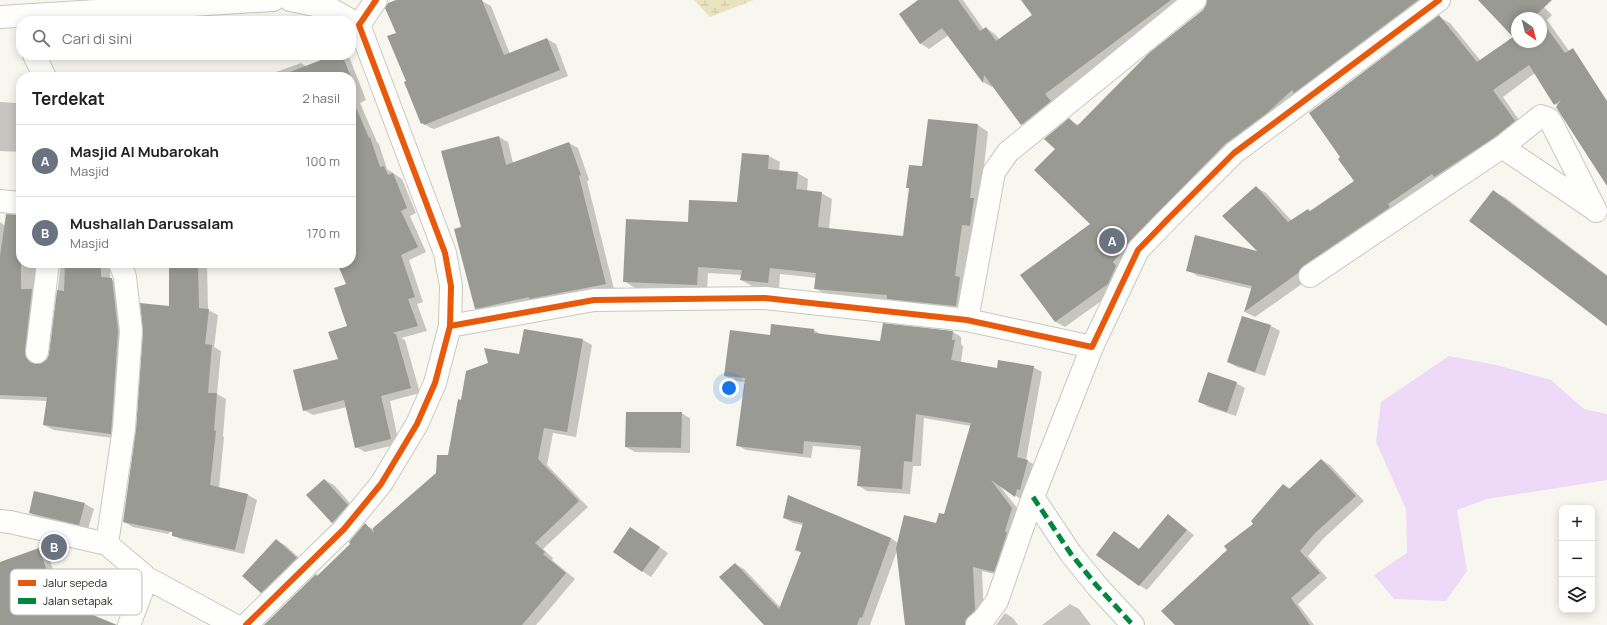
<!DOCTYPE html>
<html lang="id">
<meta charset="utf-8">
<style>
body{margin:0;font-family:Manrope,sans-serif;background:#f2f2f2;color:#202124}
.controls{position:absolute;right:12px;bottom:12px;display:grid;overflow:hidden;border-radius:8px;box-shadow:0 2px 10px #0003}
.controls button{width:36px;height:36px;display:grid;place-items:center;padding:0;border:0;border-bottom:1px solid #e0e0e0;background:#fff;color:#202124;font:20px sans-serif}
.compass{position:absolute;left:1511px;top:12px;width:36px;height:36px;border-radius:50%;background:#fff;box-shadow:0 2px 10px #0003;rotate:145deg}
.you{position:absolute;left:729px;top:388px;width:14px;height:14px;margin:-10px;border:3px solid #fff;border-radius:50%;background:#1a73e8;box-shadow:0 0 0 6px #1a73e833}
.badge{display:grid;place-items:center;width:26px;height:26px;border-radius:50%;background:#6e6e67;color:#fff;font-size:13px;font-weight:700}
.pin{position:absolute;translate:-50% -50%;border:2px solid #fff;box-shadow:0 1px 4px #0006}
.list{margin:0;padding:0;list-style:none}
h2{display:flex;justify-content:space-between;align-items:center;height:52px;margin:0;padding:0 16px;font-size:17px}
h2 small{font-size:13px;font-weight:400;color:#757577}
.list li{display:grid;grid-template-columns:26px 1fr auto;gap:12px;align-items:center;box-sizing:border-box;height:72px;padding:0 16px;border-top:1px solid #e0e0e0}
.list b{display:block;font-size:15px;white-space:nowrap}
.list p{margin:0;font-size:13px;white-space:nowrap;color:#757577}
.list em{font-size:13px;font-style:normal;color:#757577}
.icon{flex:none;width:22px;height:22px;fill:none;stroke:currentColor;stroke-width:2;stroke-linecap:round;stroke-linejoin:round}
.map{position:relative;flex:none;width:1607px;height:625px;overflow:hidden}
.search{position:absolute;background:#fff;box-shadow:0 2px 10px #0003;left:16px;top:16px;width:340px;height:44px;display:flex;align-items:center;gap:10px;box-sizing:border-box;padding:0 14px;border-radius:16px;color:#757577;font-size:15px}
.panel{position:absolute;background:#fff;box-shadow:0 2px 10px #0003;left:16px;top:72px;width:340px;height:196px;border-radius:16px}
.map>svg:first-child{display:block}
.wetland{fill:url(#wetland-marsh)}
.water{fill:#eed9f9}
.shadow{fill:#0003;fill-rule:evenodd}
.building{fill:#9a9a94}
.lines{fill:none;stroke-linecap:round;stroke-linejoin:round}
.minor-casing{stroke:#c8c7c1;stroke-width:24}
.minor{stroke:#fefefd;stroke-width:22}
.quiet{stroke:#00873e;stroke-width:5;stroke-dasharray:10 5;stroke-linecap:butt}
.cycleway-casing{stroke:#fff;stroke-width:8}
.cycleway{stroke:#e8590c;stroke-width:6}
.key{fill:#fff;stroke:#bdbdbc;stroke-width:1}
.key-label{font-size:11px;fill:#24241e}
</style>
<div class="map">
<svg width="1607" height="625" viewBox="0 0 1607 625">
<defs>
<pattern id="wetland-marsh" width="20" height="14" patternUnits="userSpaceOnUse"><rect width="20" height="14" fill="#e9e4bf"/><path d="M1 5h8M5 5V1M11 12h8M15 12V8" fill="none" stroke="#c8c3a4"/></pattern>
</defs>
<rect width="100%" height="100%" fill="#f8f7ef"/>
<!-- wetland -->
<path class="wetland" d="M694,0H754L710,17Z"/>
<!-- water -->
<path class="water" d="M1449,356L1496,365L1551,380L1584,409L1607,414V480L1487,499L1457,510L1467,571L1446,601L1394,599L1374,575L1407,553L1406,509L1376,442L1381,402Z"/>
<!-- shadow -->
<path class="shadow" d="M399,0L482,1L491,6L510,54L547,39L556,44L568,76L434,129L431,128L422,123L408,82L397,33Z
M920,0H963L984,30L986,28L995,34L1000,40L1033,15L1022,0H1184L1185,2L1053,100L1060,106L1031,130L1022,124L992,85V87L983,82L949,35L929,49L920,43Z
M1223,0H1431L1235,149L1118,289L1065,327L1056,322L1022,275L1091,225L1056,149L1069,120L1079,125Z
M1479,0H1537L1552,15L1547,20L1607,104V184L1558,105L1555,104L1535,73L1503,97L1524,127L1255,317L1245,312L1252,289L1198,276L1187,270L1260,253L1256,187L1266,193L1292,221L1311,212L1355,181L1439,17L1450,23L1481,61L1514,37ZM1517,18H1541V42H1517Z
M337,55H344L350,59L366,100L360,103L377,142L379,144L387,169L402,179L416,213L410,216L426,252L409,260L423,302L417,304L427,331L401,338L405,340L420,393L390,401L399,444L365,452L356,447L347,407L313,415L304,410L339,359L349,326L347,284L338,263H351V77H262L301,63L307,67Z
M0,102L16,103L21,106V152L0,151Z
M978,125L988,132L967,312L898,304L892,300L826,295L815,288L817,278L780,274L779,289L752,286L741,280L742,275L708,273L707,291L635,288L624,281L689,223L738,203L743,154L769,156L780,162L779,171L797,173L808,179L807,191L821,193L832,199L829,229L904,237L910,189L907,187L923,167Z
M499,137L508,142L513,163L569,143L578,148L589,180L587,181L614,289L485,313L476,308L462,228Z
M1493,191L1506,198L1607,275V325Z
M0,222L4,225L21,227V263H47L34,356L37,365L43,364L48,360L50,354L61,263H111L110,279L121,284L120,439L54,430L44,425L47,401L0,399Z
M170,263H207L208,310L218,315L214,347L221,351L217,394L226,399L223,436L224,437L219,488L248,495L257,500L244,554L182,540L173,535V532L171,531L168,534L133,527L124,522L170,307Z
M1243,317L1271,326L1280,331L1265,376L1237,367L1228,362Z
M772,325L814,330L822,335L881,342L953,332L961,337V344L963,346L961,363L998,369L1033,367L1042,372L1026,460L1037,466L1024,501L999,485L1021,513L1003,576L982,571L984,615L975,625H906L897,551L870,625H766L735,564L744,569L781,608L802,553L796,550L803,525L793,523L784,518L891,538L898,543L937,524L945,516L971,426L924,418L921,466H913L910,494L867,491L859,486L861,450L813,446L811,458L746,450L737,445L745,382L734,381L725,376L771,336Z
M524,330L583,340L592,345L576,437L553,433L547,465L588,507L543,549L553,558L552,560L575,579L536,625H264L352,544L365,525L373,529L437,473L449,456L462,401L520,355Z
M1236,383L1245,388L1236,416L1208,407L1199,401Z
M681,413L690,418V453L635,452L626,447Z
M1322,460L1330,465L1364,501L1324,538L1308,556L1327,578L1298,604L1314,625H1176L1228,550L1254,524L1284,485L1291,489Z
M325,480L334,485L356,510L341,528L332,523L308,495Z
M85,504L94,509L88,529L39,518L30,513Z
M1168,515L1194,535L1147,590L1139,585L1114,532L1140,550Z
M640,534L668,553L651,577L614,552Z
M276,540L285,545L305,563L270,598L261,592Z
M39,549L48,555L65,604L106,625H0V563Z
M1070,604L1079,609L1091,625H1042Z
M1005,613L1013,618L1018,625H996Z"/>
<!-- building -->
<path class="building" d="M396,0H482L504,55L547,38L560,70L424,125L423,123L421,124L404,82L406,81L387,36L396,33L385,8L388,3Z
M918,0H958L980,31L986,27L996,41L1032,15L1021,0H1171L1045,94L1051,101L1021,125L984,75L983,83L942,28L920,44L899,14Z
M1207,0H1418L1294,93L1292,90L1267,113L1225,144L1129,242L1125,248L1113,262L1116,266L1108,284L1055,322L1020,275L1090,224L1034,170L1055,149L1044,139L1069,118L1077,126L1149,53L1203,10L1206,5Z
M1478,0H1552L1537,14L1540,18H1517V42H1541V20L1565,53L1573,48L1607,101V186L1556,107L1561,100L1554,105L1529,65L1493,90L1515,121L1495,137L1434,177L1432,174L1388,204L1390,207L1303,266L1298,273L1244,312L1252,286L1186,271L1195,235L1257,251L1222,216L1256,186L1288,222L1308,209L1310,211L1354,181L1338,159L1340,157L1309,113L1439,15L1477,62L1513,37Z
M334,55H342L351,77H282V75Z
M351,96L369,138L370,137L380,167L384,166L388,175L393,173L407,208L401,211L418,247L401,255L415,297L408,299L418,326L392,333L396,334L411,388L381,396L391,439L355,448L344,400L303,411L293,370L338,359L328,332L347,326L334,288L346,284L337,263H351Z
M928,119L978,124L970,198H974L970,226L962,225L955,276L960,277L956,306L887,299V295L814,289L816,273L770,268L768,283L740,280L742,270L698,267L697,285L623,282L626,219L688,222L689,200L737,202L742,153L769,155L768,169L798,172L796,189L822,192L818,227L903,236L909,188H906L909,165L922,166Z
M499,136L506,165L569,142L581,175L579,176L606,284L529,299V297L475,309L454,229L461,227L441,151Z
M1493,190L1607,276V326L1469,221Z
M6,214L21,215V289H32L25,350L26,357L30,362L36,364L42,363L47,359L49,354L57,290L64,291L65,263H101V277L112,278L118,331L111,434L43,425L47,397L0,395V256Z
M169,263H198L199,308L209,309L205,344L212,345L208,393H217L214,430L216,431L210,485L248,494L235,550L172,536V532L123,522L136,429L143,332L140,303L169,306Z
M1242,316L1271,325L1255,372L1227,362Z
M883,323L953,331L952,340H955L951,360L997,368L998,360L1034,366L1017,457L1028,460L1020,490L1017,489L1015,497L991,480L1012,508L1005,531L1007,533L994,572L973,567L975,610L965,620V625H905L896,548L904,515L936,523L939,513L944,514L971,423L916,414L912,462L904,461L902,489L857,486L861,446L804,441L803,454L736,446L745,378L724,376L730,330L770,335L771,324L814,329V333L880,341Z
M524,329L583,339L567,432L544,428L538,459L579,501L535,543L545,552L543,554L566,573L522,625H264L316,574L317,576L350,544L349,542L365,523L374,533L373,528L436,473L437,455H448L458,399L461,400L466,371L488,363L484,348L519,354Z
M1208,372L1237,382L1227,412L1198,402Z
M626,412H682L681,448L625,447Z
M1321,459L1356,496L1315,533L1300,551L1320,573L1291,598L1310,625H1175L1161,611L1227,550L1224,546L1253,524L1251,521L1283,484L1289,489Z
M324,479L348,505L332,523L306,495Z
M34,491L85,503L79,525L29,513Z
M788,495L891,538L862,618L860,617L857,625H764L719,577L735,563L779,609L801,552L795,550L803,523L783,518Z
M1168,514L1187,530L1139,586L1096,555L1114,531L1139,549Z
M630,527L660,547L642,572L613,552Z
M276,539L297,558L261,593L242,576Z
M39,548L57,600L117,625H0V562Z"/>
<g class="lines">
<!-- minor casing -->
<g class="minor-casing">
<path id="minor" d="M290,0L329,8L359,25
M0,17L273,0
M34,55L45,77
M1502,147L1594,209
M0,201L21,203
M120,263L125,277L131,331L124,428L107,544L147,578L234,625
M1310,276L1502,147L1541,116L1549,119L1551,122L1596,211
M967,320L994,172L1008,152L1195,0
M450,326L594,300L765,298L967,320L1092,347L1138,250L1166,221L1234,153L1439,0
M37,352L48,263
M1033,497L1071,554L1097,586L1133,625
M0,521L10,522L107,544
M129,625L147,578
M246,625L344,529L381,484L417,424L435,383L450,326L451,286L445,253L359,25L376,0
M977,625L983,620L997,601L1033,497L1092,347"/>
</g>
<!-- minor -->
<use href="#minor" class="minor"/>
<!-- quiet -->
<path class="quiet" d="M1033,497L1071,554L1097,586L1133,625"/>
<!-- cycleway casing -->
<g class="cycleway-casing">
<path id="cycleway" d="M450,326L594,300L765,298L967,320L1092,347L1138,250L1166,221L1234,153L1439,0
M246,625L344,529L381,484L417,424L435,383L450,326L451,286L445,253L359,25L376,0"/>
</g>
<!-- cycleway -->
<use href="#cycleway" class="cycleway"/>
</g>
<!-- legend -->
<rect x="10" y="569" width="132" height="46" rx="6" class="key"/>
<rect x="18" y="580" width="18" height="6" fill="#e8590c"/>
<rect x="18" y="598" width="18" height="6" fill="#00873e"/>
<g class="key-label">
<text x="43" y="587">Jalur sepeda</text>
<text x="43" y="605">Jalan setapak</text>
</g>
</svg>
<div class="controls">
<button>+</button>
<button>−</button>
<button><svg class="icon" aria-label="layers" viewBox="0 0 24 24"><path d="M12 4l9 5-9 5-9-5zM3 14l9 5 9-5"/></svg></button>
</div>
<svg class="compass" viewBox="-18 -18 36 36"><path d="M0-13l5 13h-10z" fill="#e53935"/><path d="M0 13l5-13h-10z" fill="#757577"/></svg>
<div class="you"></div>
<div class="pin badge" style="left:1112px;top:241px;background:#6b7280">A</div>
<div class="pin badge" style="left:54px;top:547px;background:#6b7280">B</div>
<div class="search"><svg class="icon" aria-label="search" viewBox="0 0 24 24"><circle cx="10" cy="10" r="6"/><path d="M15 15l6 6"/></svg>Cari di sini</div>
<section class="panel">
<h2>Terdekat<small>2 hasil</small></h2>
<ul class="list">
<li><span class="badge" style="background:#6b7280">A</span><div><b>Masjid Al Mubarokah</b><p>Masjid</p></div><em>100 m</em></li>
<li><span class="badge" style="background:#6b7280">B</span><div><b>Mushallah Darussalam</b><p>Masjid</p></div><em>170 m</em></li>
</ul>
</section>
</div>
